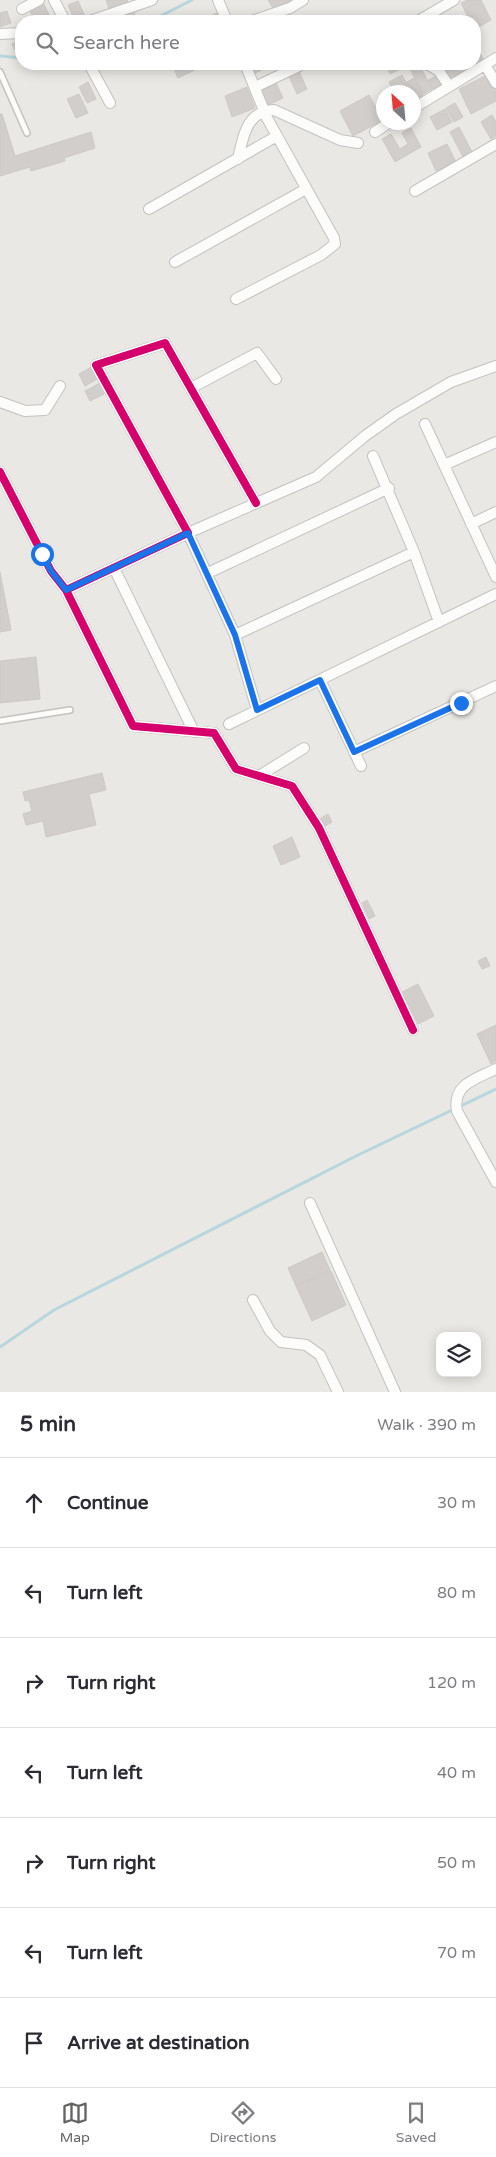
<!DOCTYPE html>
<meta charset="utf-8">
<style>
body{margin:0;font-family:"Varela Round",sans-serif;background:#f2f2f3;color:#2b2b33}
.controls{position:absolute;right:15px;bottom:15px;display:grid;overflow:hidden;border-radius:10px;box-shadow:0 2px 12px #0003}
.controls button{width:45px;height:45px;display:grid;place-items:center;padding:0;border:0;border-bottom:1px solid #e1e1e2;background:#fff;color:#2b2b33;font:25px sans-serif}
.compass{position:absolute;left:376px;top:85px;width:45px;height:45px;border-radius:50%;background:#fff;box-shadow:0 2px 12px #0003;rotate:334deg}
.stop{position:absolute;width:15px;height:15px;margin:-11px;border:4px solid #1a73e8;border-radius:50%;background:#fff}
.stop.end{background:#1a73e8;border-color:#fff;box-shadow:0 1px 5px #0008}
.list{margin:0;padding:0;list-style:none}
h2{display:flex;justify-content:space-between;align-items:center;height:65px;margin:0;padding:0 20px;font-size:21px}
h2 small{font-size:16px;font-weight:400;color:#7c7c81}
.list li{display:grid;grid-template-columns:32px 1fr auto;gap:15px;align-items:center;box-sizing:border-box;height:90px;padding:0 20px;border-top:1px solid #e1e1e2}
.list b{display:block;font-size:19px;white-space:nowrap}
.list em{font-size:16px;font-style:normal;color:#7c7c81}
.icon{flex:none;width:28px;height:28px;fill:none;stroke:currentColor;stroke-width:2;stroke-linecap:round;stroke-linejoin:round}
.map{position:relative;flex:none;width:496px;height:1392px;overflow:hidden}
.search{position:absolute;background:#fff;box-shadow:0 2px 12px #0003;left:15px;right:15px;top:15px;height:55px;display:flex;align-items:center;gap:12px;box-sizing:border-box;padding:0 18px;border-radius:20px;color:#7c7c81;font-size:19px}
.sheet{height:695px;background:#fff}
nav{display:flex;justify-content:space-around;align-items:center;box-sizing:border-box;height:70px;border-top:1px solid #e1e1e2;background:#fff;font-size:14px;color:#7c7c81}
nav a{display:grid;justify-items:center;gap:2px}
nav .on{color:#646362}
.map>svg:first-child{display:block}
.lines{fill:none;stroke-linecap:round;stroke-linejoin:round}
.stream{stroke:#b7d6de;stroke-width:3}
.building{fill:#d1cecb;stroke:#cdcac5}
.service-casing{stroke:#c3c2c0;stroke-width:8}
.minor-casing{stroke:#c3c2c0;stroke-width:12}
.service{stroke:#fcfcfb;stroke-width:5}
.minor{stroke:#fcfcfb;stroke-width:10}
.cycleway-casing{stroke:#fff;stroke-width:11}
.cycleway{stroke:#d6006c;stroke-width:8}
.route{stroke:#1a73e8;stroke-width:6}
</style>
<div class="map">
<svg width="496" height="1392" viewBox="0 0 496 1392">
<rect width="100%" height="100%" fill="#eae8e4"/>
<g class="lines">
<!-- stream -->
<path class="stream" d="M151,21L192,0
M0,56L21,58
M0,1347L54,1310L358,1155L496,1089"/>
</g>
<!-- building -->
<path class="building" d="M106,0H127L128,1L109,9Z
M268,0H293L274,10Z
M467,0H481L491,20L475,29V21H470L461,3Z
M78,1L86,19L80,21H75L68,5Z
M44,4L52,21H35L30,11Z
M133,10L137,19L131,21H116L115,19Z
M7,11L11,23L0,27V13Z
M217,13L221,21H199Z
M21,40V52L17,54L12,44Z
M475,43L483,59L475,64Z
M172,64H197L199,68L178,78Z
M249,64H269L270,66L253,74Z
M385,64H411L390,74Z
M419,64L432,89L423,94L410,69Z
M443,64H462L466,70L450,78Z
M298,69L307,89L297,94L288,74Z
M402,75L411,92H394L389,82Z
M487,75L496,92V101L471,114L459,89Z
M436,76L441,85L433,89L428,80Z
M414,78L423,95L416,99L407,82Z
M275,81L283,98L268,105L260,88Z
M88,82L96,99L87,103L79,87Z
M247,87L255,108L232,117L225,96Z
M79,94L88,113L76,118L67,99Z
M369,95L383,120L353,136L340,111Z
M455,103L463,117L454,122L446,108Z
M445,109L452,122L437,130L430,117Z
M0,114H2L15,156L91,132L95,148L64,158L65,161L31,171L30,167L0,176Z
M492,115L496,122V136L491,139L481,122Z
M459,127L472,152L463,157L450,132Z
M411,128L421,147L395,162L382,139L391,134L400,149L408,144L402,133Z
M447,144L456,162L436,171L428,153Z
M93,366L99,378L85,386L79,374Z
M100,383L106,393L90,401L85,391Z
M0,572L11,630L0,632Z
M36,657L40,699L0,703V661Z
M102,773L106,790L89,794L96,825L46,837L43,821L26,825L23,814L32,811L29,800L25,801L23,792Z
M328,814L332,822L322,828L318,820Z
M292,837L300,857L281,865L273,846Z
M367,900L375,916L369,919L362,903Z
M486,957L490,966L482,969L478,961Z
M418,984L434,1016L418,1024L402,992Z
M496,1025V1061L491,1064L477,1034Z
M322,1252L330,1270L296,1286L288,1268Z
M331,1271L346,1305L312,1321L296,1286Z"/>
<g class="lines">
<!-- service casing -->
<g class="service-casing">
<path id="service" d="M0,72L27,133
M0,721L70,710"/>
</g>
<!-- minor casing -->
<g class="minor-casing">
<path id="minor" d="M54,0L65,21
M218,0L227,21
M22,9L39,0
M90,21L152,0
M252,21L290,8L303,0
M418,21L454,0
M0,34L21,33
M89,64L110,103
M427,64L439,71L449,86
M485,65L496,83
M255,87L299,66
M414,108L496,58
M375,132L390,122
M238,159C243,137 246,111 274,110L340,140L358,143
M415,191L496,144
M149,209L277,136
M175,262L306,189
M236,299L321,255L335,244L334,238L267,118L245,64
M191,388L257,353L276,379
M0,402L25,411L45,410L60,386
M425,424L496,577
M373,456L414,552L439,622
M444,465L496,442
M0,472L51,571L66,590L133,726L214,733L236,769L292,786L319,828L413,1030
M471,524L496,512
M114,568L194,732
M208,573L389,488
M66,590L188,533L96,365L165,343L256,503
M235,635L414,552
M320,680L361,766
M257,710L235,635L188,533L316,477L365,436L396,414L451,382L496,366
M229,724L496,594
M354,752L496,686
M259,776L304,748
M496,1069C476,1079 452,1084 457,1111L496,1182
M310,1203L395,1392
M253,1300L270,1331L281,1342L306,1345L320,1355L338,1392"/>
</g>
<!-- service -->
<use href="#service" class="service"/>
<!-- minor -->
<use href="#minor" class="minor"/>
<!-- cycleway casing -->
<g class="cycleway-casing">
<path id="cycleway" d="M0,472L51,571L66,590L133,726L214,733L236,769L292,786L319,828L413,1030
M66,590L188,533L96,365L165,343L256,503"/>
</g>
<!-- cycleway -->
<use href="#cycleway" class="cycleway"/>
</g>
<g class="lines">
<!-- route -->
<path class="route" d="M42,554L51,571L66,590L188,533L235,635L257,710L320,680L354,752L461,703"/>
</g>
</svg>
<div class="controls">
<button><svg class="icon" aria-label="layers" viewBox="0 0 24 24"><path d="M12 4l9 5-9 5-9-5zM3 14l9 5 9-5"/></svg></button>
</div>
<svg class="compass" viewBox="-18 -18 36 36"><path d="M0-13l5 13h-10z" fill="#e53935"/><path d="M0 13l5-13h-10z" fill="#7c7c81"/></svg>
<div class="stop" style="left:42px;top:554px"></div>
<div class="stop end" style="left:461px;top:703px"></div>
<div class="search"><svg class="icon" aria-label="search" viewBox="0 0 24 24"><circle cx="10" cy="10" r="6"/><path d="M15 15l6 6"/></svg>Search here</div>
</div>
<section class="sheet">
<h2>5 min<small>Walk · 390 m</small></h2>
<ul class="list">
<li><svg class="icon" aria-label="ahead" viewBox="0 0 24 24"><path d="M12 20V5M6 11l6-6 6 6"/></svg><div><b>Continue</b></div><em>30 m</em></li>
<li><svg class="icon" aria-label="left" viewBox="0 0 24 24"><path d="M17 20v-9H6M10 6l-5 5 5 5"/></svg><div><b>Turn left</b></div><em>80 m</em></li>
<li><svg class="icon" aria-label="right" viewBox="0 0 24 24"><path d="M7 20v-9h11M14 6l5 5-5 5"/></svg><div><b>Turn right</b></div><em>120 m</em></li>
<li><svg class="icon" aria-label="left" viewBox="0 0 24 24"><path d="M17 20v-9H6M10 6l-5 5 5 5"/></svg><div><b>Turn left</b></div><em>40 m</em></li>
<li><svg class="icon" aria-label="right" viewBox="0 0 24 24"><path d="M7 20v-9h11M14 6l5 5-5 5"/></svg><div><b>Turn right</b></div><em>50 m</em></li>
<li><svg class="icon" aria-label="left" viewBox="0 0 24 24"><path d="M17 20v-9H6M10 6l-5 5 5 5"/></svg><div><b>Turn left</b></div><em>70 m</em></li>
<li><svg class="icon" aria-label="arrive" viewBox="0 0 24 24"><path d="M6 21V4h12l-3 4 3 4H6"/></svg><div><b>Arrive at destination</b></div></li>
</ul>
</section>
<nav>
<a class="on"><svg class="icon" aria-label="map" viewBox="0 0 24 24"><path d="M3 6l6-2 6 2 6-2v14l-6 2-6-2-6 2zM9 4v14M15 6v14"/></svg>Map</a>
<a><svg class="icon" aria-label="directions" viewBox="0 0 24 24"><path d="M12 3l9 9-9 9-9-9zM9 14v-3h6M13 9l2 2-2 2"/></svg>Directions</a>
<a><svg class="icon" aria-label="saved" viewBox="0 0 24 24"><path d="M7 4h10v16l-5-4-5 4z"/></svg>Saved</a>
</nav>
